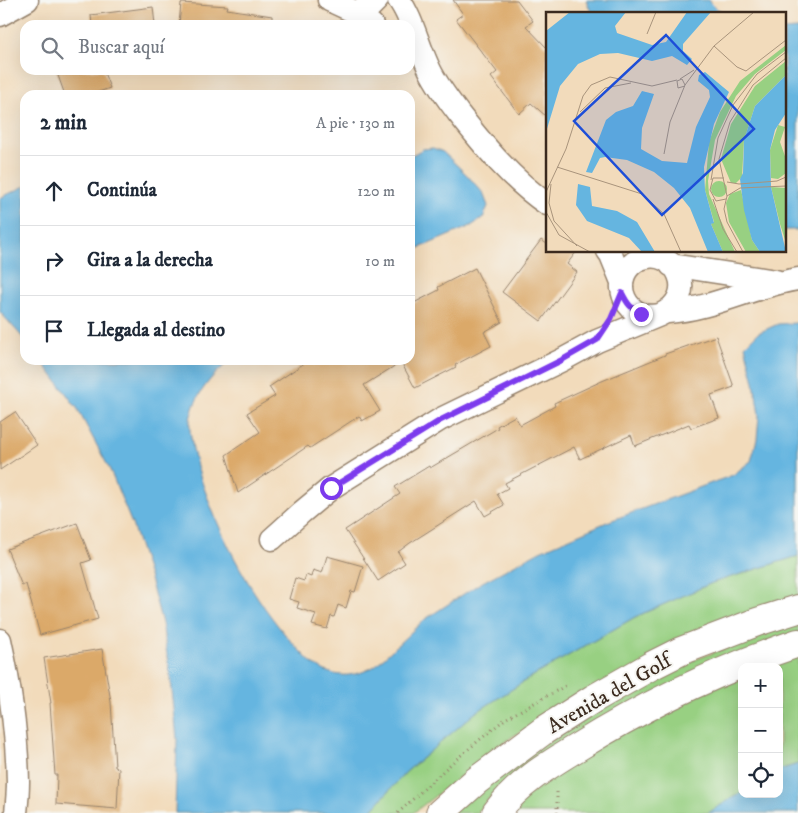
<!DOCTYPE html>
<html lang="es">
<meta charset="utf-8">
<style>
body{margin:0;font-family:"IM FELL DW Pica",serif;background:#f6f6f7;color:#1f2937}
.controls{position:absolute;right:15px;bottom:15px;display:grid;overflow:hidden;border-radius:10px;box-shadow:0 5px 20px #0002}
.controls button{width:45px;height:45px;display:grid;place-items:center;padding:0;border:0;border-bottom:1px solid #e0e1e3;background:#fff;color:#1f2937;font:25px sans-serif}
.stop{position:absolute;width:15px;height:15px;margin:-11px;border:4px solid #7c3aed;border-radius:50%;background:#fff}
.stop.end{background:#7c3aed;border-color:#fff;box-shadow:0 1px 5px #0008}
.list{margin:0;padding:0;list-style:none}
h2{display:flex;justify-content:space-between;align-items:center;height:65px;margin:0;padding:0 20px;font-size:21px}
h2 small{font-size:16px;font-weight:400;color:#747a83}
.list li{display:grid;grid-template-columns:32px 1fr auto;gap:15px;align-items:center;box-sizing:border-box;height:70px;padding:0 20px;border-top:1px solid #e0e1e3}
.list b{display:block;font-size:19px;white-space:nowrap}
.list em{font-size:16px;font-style:normal;color:#747a83}
.icon{flex:none;width:28px;height:28px;fill:none;stroke:currentColor;stroke-width:2;stroke-linecap:round;stroke-linejoin:round}
.map{position:relative;flex:none;width:798px;height:813px;overflow:hidden}
.search{position:absolute;background:#fff;box-shadow:0 5px 20px #0002;left:20px;top:20px;width:395px;height:55px;display:flex;align-items:center;gap:12px;box-sizing:border-box;padding:0 18px;border-radius:15px;color:#747a83;font-size:19px}
.panel{position:absolute;background:#fff;box-shadow:0 5px 20px #0002;left:20px;top:90px;width:395px;height:275px;border-radius:15px}
.map>svg:first-child{display:block}
.green{fill:#98d082;stroke:#6a7d50}
.water{fill:#65b5e0;stroke:#50707f}
.building{fill:#dba969}
.lines{fill:none;stroke-linecap:round;stroke-linejoin:round}
.minor-casing{stroke:#96826c;stroke-width:25}
.tertiary-casing{stroke:#96826c;stroke-width:30}
.path{stroke:#96826c;stroke-width:3;stroke-dasharray:1 4;stroke-linecap:butt}
.minor{stroke:#fff;stroke-width:22}
.tertiary{stroke:#fff;stroke-width:28}
.route{stroke:#7c3aed;stroke-width:6}
.labels{text-anchor:middle;stroke-width:4;stroke-linejoin:round;paint-order:stroke}
.street-label{font-size:21px;fill:#3b2a1e;stroke:#f6f6f2}
.inset-road{fill:none;stroke:#a9947c;stroke-width:1}
.view{fill:#1d4ed8;fill-opacity:0.15;stroke:#1d4ed8;stroke-width:2.5}
.inset-edge{fill:none;stroke:#3b2a1e;stroke-width:2.5}
</style>
<div class="map">
<svg width="798" height="813" viewBox="0 0 798 813">
<rect width="100%" height="100%" fill="#f6f6f2"/>
<filter id="ink" filterUnits="userSpaceOnUse"><feTurbulence type="fractalNoise" baseFrequency=".02" numOctaves="2"/><feDisplacementMap in="SourceGraphic" scale="10" xChannelSelector="R" yChannelSelector="G"/><feConvolveMatrix kernelMatrix="1 2 1 2 8 2 1 2 1" color-interpolation-filters="sRGB"/></filter>
<filter id="wash" filterUnits="userSpaceOnUse"><feTurbulence type="fractalNoise" baseFrequency=".0096" numOctaves="4" result="noise"/><feDisplacementMap in="SourceGraphic" scale="20" xChannelSelector="R" yChannelSelector="G"/><feGaussianBlur stdDeviation="1.12" result="paint"/><feColorMatrix in="noise" values="0 0 0 0 0 0 0 0 0 0 0 0 0 0 0 0 0 1.4 0 .05"/><feComposite in="paint" operator="in"/></filter>
<g filter="url(#wash)">
<rect width="100%" height="100%" fill="#f2dbbb"/>
<!-- green -->
<path class="green" d="M798,556V596L513,736L413,813H369L406,772L475,713L531,677L635,617L712,583Z
M798,621V634L532,764L498,788L477,813H452L525,756L640,685L689,662Z
M798,653V764L779,770V667H761Z
M742,674V792L708,813H509L516,804L624,727Z"/>
<!-- water -->
<path class="water" d="M586,0H708L716,8L726,14H592Z
M798,29V230H784V30Z
M433,148L443,152L467,175L483,193L488,206L483,218L471,226L410,252V156L423,149Z
M25,186V340L0,312V198Z
M797,323L798,324V556L712,583L635,617L531,677L475,713L406,772L369,813H175L177,739L171,680L162,623L150,579L132,524L110,470L77,408L41,360H231C213,374 197,392 191,415C188,426 191,437 193,449C196,465 201,480 207,496C227,551 260,610 301,652C306,657 311,664 318,667C337,679 356,677 375,666L424,620L479,584L540,551L607,522L733,475L751,461L757,439L759,415L754,382L745,346L758,333L778,324Z
M798,764V813H708L742,792V794H779V770Z"/>
<g id="blocks">
<!-- building -->
<path class="building" d="M453,0H517L533,21L526,26L547,48V117L531,103L519,114L491,77L497,72L456,19L463,14Z
M181,3L228,6L227,9L272,16V25H179Z
M153,7L155,25H92L91,15Z
M56,70H103L110,88L90,95H65Z
M541,240L547,244V251H577L567,264L577,272L541,321L502,292Z
M475,268L502,322L484,332L491,346L455,365L456,367L415,388L401,362L364,385L380,411L362,421L359,416L310,448L308,446L238,493L226,455L260,432L247,413L275,396L269,387L309,360H410V305L439,290L438,287Z
M716,336L734,387L711,395L719,418L691,428L689,424L635,446L631,435L580,459L574,447L505,483L508,488L497,494L504,505L485,516L476,501L410,543L398,552L405,563L378,581L345,530L400,494L395,487L429,466L430,468L498,428L497,426L515,416L520,425L555,406L554,403L602,381L665,355V354Z
M15,412L37,445L0,470V422Z
M77,523L91,560L82,563L98,619L40,635L26,584L22,586L7,549Z
M327,556L363,566L355,592L351,591L346,608L338,605L334,617L331,616L327,629L312,625L316,614L297,608L299,602L289,599L295,578L304,581L306,575L311,577L313,570L322,573Z
M102,649L111,702L115,767L119,768L117,809L56,804L57,775H55L50,703H51L44,658Z"/>
</g>
</g>
<g filter="url(#ink)">
<use href="#blocks" fill-opacity="0" stroke="#96826c" stroke-width="1"/>
<g class="lines">
<!-- minor casing -->
<g class="minor-casing">
<path id="minor" d="M329,0L355,12L372,25
M399,0C412,18 418,45 428,66C435,83 448,99 459,114C485,147 512,180 547,204
M355,12L368,9L377,0
M0,15L27,0
M608,251L611,255L622,282
M671,265L776,281
M668,312C713,309 753,286 798,279
M272,539L302,512L331,488L441,419L562,360L597,341L660,315C701,296 676,245 640,259C633,262 627,268 624,275C618,291 626,308 641,314C647,317 653,316 660,315
M0,640C10,686 17,734 18,782C18,792 17,803 16,813"/>
</g>
<!-- tertiary casing -->
<g class="tertiary-casing">
<path id="tertiary" d="M440,813L476,781L543,731L593,699L651,666L681,651L757,622L798,609
M496,813C517,784 548,765 578,747C647,704 721,669 798,643"/>
</g>
<!-- path -->
<path class="path" d="M398,813L454,761L505,719L567,685
M557,813V788"/>
<!-- minor -->
<use href="#minor" class="minor"/>
<!-- tertiary -->
<use href="#tertiary" class="tertiary"/>
</g>
</g>
<g class="lines" filter="url(#ink)">
<!-- route -->
<path class="route" d="M331,488L441,420L562,360L597,340L611,319L622,293C627,303 631,309 641,314"/>
</g>
<g class="labels">
<!-- street labels -->
<g class="street-label">
<text transform="translate(609 693) rotate(-30)" y="7">Avenida del Golf</text>
</g>
</g>
<!-- overview -->
<g transform="translate(546 12)">
<rect width="240" height="240" fill="#f2dbbb"/>
<path d="M240,33V38L209,62L190,84L169,128L162,169L163,182L189,240H177L165,212L168,210L159,178L163,130L174,100L194,69ZM240,49V63L209,94L198,128L196,165L190,171H185L175,147L185,112L209,74ZM232,113L239,115L234,130L240,147V161L232,167L225,166L224,138ZM165 177a8 8 0 1 1 16 0a8 8 0 1 1-16 0ZM225,175L240,176V231L234,212ZM195,178L206,228L214,240H200L183,210L180,191L184,182Z" fill="#98d082"/>
<path d="M24,0H80L69,14L71,21L106,33L120,30L141,0H165L137,32V39L146,47L141,53L126,44L106,49L72,41L54,42L32,52L14,74L0,120V19ZM159,60L183,80L168,112L158,155L159,178L168,211L165,212L177,240H162L144,196L128,176L108,160L81,148L59,145L54,146L46,161L40,160L60,108L70,100L87,94L96,79L108,82L96,116L95,137L116,149L141,151L150,115L164,85L163,78L152,69L153,63ZM240,63V101L229,118L224,138L225,175L240,240H214L206,228L198,198L194,167L197,161L198,128L209,94ZM32,172L44,175L46,194L71,199L91,210L109,240H96L83,226L41,209L30,193Z" fill="#65b5e0"/>
<path class="inset-road" d="M101,22L110,0M168,34L191,55L200,59L240,28M134,67L148,58M139,73L168,34L208,0M34,100L59,76L85,71M118,142L124,110L139,73L136,67L131,69L132,76L139,74M11,155L96,182L118,202L135,240M178,166H167L164,178L170,189L180,187M165,168L172,126L187,93L211,62L240,40M181,170L193,172L231,169L240,165M5,172L3,191L8,209L31,234M0,180L20,137L37,84L45,73L64,65L106,74L131,68M181,184L173,147L184,110L207,73L240,46M167,187L177,217L191,240M0,200L13,223L44,240M197,240L181,210L178,197L181,184L194,176L240,174"/>
<path class="view" d="M120,23L208,117L116,203L28,109Z"/>
<rect width="240" height="240" class="inset-edge"/>
</g>
</svg>
<div class="controls">
<button>+</button>
<button>−</button>
<button><svg class="icon" aria-label="locate" viewBox="0 0 24 24"><circle cx="12" cy="12" r="6"/><path d="M12 2v4M12 18v4M2 12h4M18 12h4"/></svg></button>
</div>
<div class="stop" style="left:331px;top:488px"></div>
<div class="stop end" style="left:641px;top:314px"></div>
<div class="search"><svg class="icon" aria-label="search" viewBox="0 0 24 24"><circle cx="10" cy="10" r="6"/><path d="M15 15l6 6"/></svg>Buscar aquí</div>
<section class="panel">
<h2>2 min<small>A pie · 130 m</small></h2>
<ul class="list">
<li><svg class="icon" aria-label="ahead" viewBox="0 0 24 24"><path d="M12 20V5M6 11l6-6 6 6"/></svg><div><b>Continúa</b></div><em>120 m</em></li>
<li><svg class="icon" aria-label="right" viewBox="0 0 24 24"><path d="M7 20v-9h11M14 6l5 5-5 5"/></svg><div><b>Gira a la derecha</b></div><em>10 m</em></li>
<li><svg class="icon" aria-label="arrive" viewBox="0 0 24 24"><path d="M6 21V4h12l-3 4 3 4H6"/></svg><div><b>Llegada al destino</b></div></li>
</ul>
</section>
</div>
